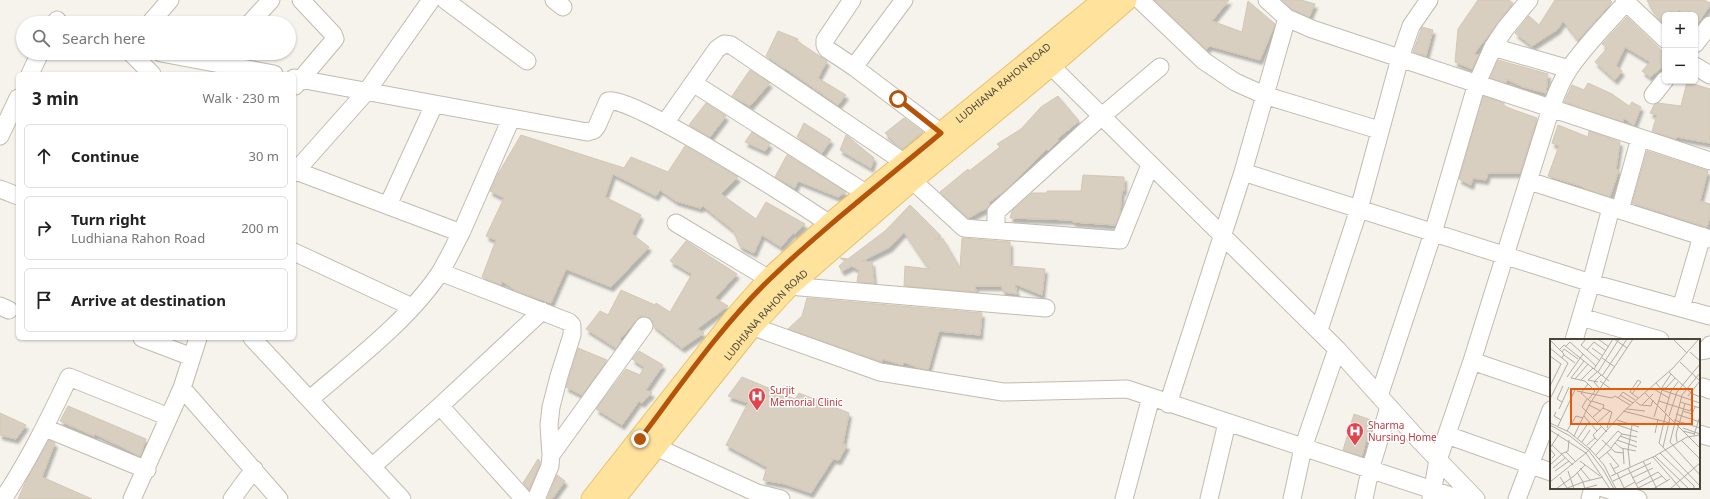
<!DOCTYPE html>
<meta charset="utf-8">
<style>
body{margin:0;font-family:"Noto Sans",sans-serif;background:#f2f2f2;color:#222}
.controls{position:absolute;right:12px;top:12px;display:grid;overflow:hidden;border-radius:6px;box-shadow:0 1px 3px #0004}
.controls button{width:36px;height:36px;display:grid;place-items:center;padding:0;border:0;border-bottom:1px solid #e0e0e0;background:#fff;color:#222;font:20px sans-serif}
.stop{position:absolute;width:12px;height:12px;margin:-9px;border:3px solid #b45309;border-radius:50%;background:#fff}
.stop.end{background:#b45309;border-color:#fff;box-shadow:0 1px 4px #0008}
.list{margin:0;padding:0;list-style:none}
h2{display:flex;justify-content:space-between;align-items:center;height:52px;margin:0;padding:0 16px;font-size:17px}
h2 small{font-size:13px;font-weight:400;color:#767676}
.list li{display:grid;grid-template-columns:26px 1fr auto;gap:12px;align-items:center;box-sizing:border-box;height:64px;margin:0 8px 8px;padding:0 8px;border:1px solid #e0e0e0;border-radius:6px}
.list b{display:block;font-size:15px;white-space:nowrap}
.list p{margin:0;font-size:13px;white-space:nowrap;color:#767676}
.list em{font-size:13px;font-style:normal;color:#767676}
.icon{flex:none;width:22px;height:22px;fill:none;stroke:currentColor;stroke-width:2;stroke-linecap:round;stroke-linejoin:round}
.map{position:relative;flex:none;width:1710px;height:499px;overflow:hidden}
.search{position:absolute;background:#fff;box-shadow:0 1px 3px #0004;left:16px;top:16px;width:280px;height:44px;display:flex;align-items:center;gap:10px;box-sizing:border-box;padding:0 14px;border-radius:22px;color:#767676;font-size:15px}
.panel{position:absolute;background:#fff;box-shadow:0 1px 3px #0004;left:16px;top:72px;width:280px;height:268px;border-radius:6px}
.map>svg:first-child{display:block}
.building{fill:#d8cfc1;stroke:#d3c7b4;filter:url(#shadow)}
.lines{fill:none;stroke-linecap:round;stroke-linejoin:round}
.minor-casing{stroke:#c2bbae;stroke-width:19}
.major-casing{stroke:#e6c16a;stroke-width:23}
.minor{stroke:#fff;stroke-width:17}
.major{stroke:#ffe39c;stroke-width:21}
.route{stroke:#b45309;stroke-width:5}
.labels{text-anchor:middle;stroke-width:3;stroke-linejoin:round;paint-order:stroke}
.street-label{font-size:10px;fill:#4b4439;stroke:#fff}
.health-label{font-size:10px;fill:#be3a42;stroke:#fff;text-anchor:start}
.inset-road{fill:none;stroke:#b2ada4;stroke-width:1}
.view{fill:#e8590c;fill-opacity:0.15;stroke:#e8590c;stroke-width:2}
.inset-edge{fill:none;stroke:#4b4439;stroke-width:2}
</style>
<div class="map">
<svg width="1710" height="499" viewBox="0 0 1710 499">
<defs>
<filter id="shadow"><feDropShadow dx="2.5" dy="4.5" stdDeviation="1" flood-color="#0004"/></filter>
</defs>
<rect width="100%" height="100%" fill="#f6f3ec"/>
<!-- building -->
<path class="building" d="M1154,0H1229L1212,21L1242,32L1248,1L1275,24L1260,60L1210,46L1206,49Z
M1282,0H1301L1315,4L1309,17L1292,9Z
M1478,0H1509L1513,3L1474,54L1478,55L1472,69L1455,62L1458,29Z
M1555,0H1610L1612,2L1578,40L1563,21L1558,29L1532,46L1515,33L1529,16L1539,25Z
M1647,0H1704L1710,3V5L1695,28V15H1686L1679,10L1675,15H1665V25L1654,13Z
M1627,17L1665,54V65L1650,77L1642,71L1650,62L1625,47L1616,66L1622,71L1615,80L1595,62L1607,48L1602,44Z
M1422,27L1433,30L1426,56L1413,52Z
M778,31L798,39L797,41L827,61L818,78L846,95L838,105L785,68V69L766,56Z
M1498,60L1548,74L1546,93L1523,87L1506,79V83L1490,78Z
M750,70L770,83L750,106L732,96Z
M1687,82L1710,89V143L1677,137L1676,139L1652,131L1657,115L1650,113L1654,105L1658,103L1681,106Z
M1588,83L1612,94L1629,106L1632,102L1641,107L1634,125L1624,118L1623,122L1564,102L1572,85L1584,90Z
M1058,96L1079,121L1057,139L1059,140L1048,151L1047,149L1004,191L988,203L990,204L987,208L968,218L940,192L968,169L969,171L1000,147L997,144L1021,129L1041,107Z
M1483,96L1504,103V106L1517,111L1537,118L1520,173H1488L1486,180L1473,178L1471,185L1459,179Z
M706,103L726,116L710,137L689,125Z
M904,118L923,132L902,149L885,133Z
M804,123L831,140L822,153L797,137Z
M1558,125L1588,137L1589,131L1620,142L1616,169L1619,170L1610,197L1586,189L1581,186L1548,176L1559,146L1552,143Z
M752,132L770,144L765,151L745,142Z
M521,135L624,168L631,157L668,172L685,146L738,177L721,194L756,219L766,202L805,224L795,234L793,233L781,247L762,235L754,253L740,246L733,230L703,206L700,208L676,201L660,190L656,196L613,174L605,197L641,215L632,234L649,247L611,287L566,269L551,303L518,292L502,281L501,285L482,277L496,240L486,236L504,198L490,191L498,174Z
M846,135L874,158L871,168L840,150Z
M1647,151L1708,171L1700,201L1710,204V216L1707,227L1632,203Z
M787,155L846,192L838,197L798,181L795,188L775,177Z
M1083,175L1124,177V191L1122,190L1120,214L1115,225L1073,222V220L1010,218L1012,211L1032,193H1047V191H1081Z
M910,205L941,236L935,239H943L960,268L962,238L1010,242V266L1045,269L1042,295L1015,284L1017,294L1003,292L1002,286H975L976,292L904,286L905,266L929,269L904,232L890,247L862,261L872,262L874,283L857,282L859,270L852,266L842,271L839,266L845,261L840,258L848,259L885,231Z
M686,241L737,274L715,298L728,306L697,329L704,333L682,348L654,326L650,318L640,316L620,339L621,340L616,348L586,329L600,311L608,315L621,290L655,305L656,303L670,312L692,274L670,261Z
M807,298L982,313L980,335L939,331L928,370L919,368L904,362L903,365L882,359V362L788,329L802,316Z
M578,348L607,360L582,395L566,387Z
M639,351L663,365L646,390L652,393L642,403L639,401L622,425L596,409L626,369L640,375L644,367L632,359Z
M742,377L795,399L799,393L849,413L843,444L847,445L839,460L833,459L811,493L785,484L763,480L767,467L726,445L748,403L728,396Z
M68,406L146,439L140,456L95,434L94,436L60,421Z
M0,413L26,425L16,439L0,435Z
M1354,414L1371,420L1362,456L1343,450Z
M49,440L55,443L42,477L92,499H18L26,481Z
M538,459L540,461V464L529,490L523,483Z
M557,475L565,481L552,499H547Z"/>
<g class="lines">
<!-- minor casing -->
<g class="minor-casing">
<path id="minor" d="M445,0L527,61
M554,0L563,7
M852,0L825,40V45L827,49L854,67L941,133
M1140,0L1204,61L1235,82L1264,95L1379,130
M1267,0L1287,18L1312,29L1710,161
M1624,0L1665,39
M55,23L57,20
M150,23L170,0
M250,23L271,0
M1695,44L1710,25
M1493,47L1569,69
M131,53L152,74
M161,53L274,74
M1042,57L1337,349L1418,439L1476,499
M1695,66L1710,75
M854,67L904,0
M30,74L40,53
M294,78L587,132L594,130L597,126L608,101C632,95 800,204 830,224
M693,83L867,194
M295,86L335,39L333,34L301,0
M1653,95L1665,80
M665,123L717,49L724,44L731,45L905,163
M0,136L18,98
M296,171L461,233C454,246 448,259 441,271C410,319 353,362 310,399
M1243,172L1591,283L1681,308L1702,236
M294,173L367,91L431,0
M912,180L964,228L1120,240L1150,165
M1529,181L1710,239
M0,189L18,196
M388,205L434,105
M1620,210L1640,138
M676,223L769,279
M996,230V212L1102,116L1160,67
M461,233L511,119
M294,252L412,307
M440,272L569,322L572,325V335L559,376L551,407L549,425L551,455L550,466L536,499
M789,286L1046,308
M0,306L9,310
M1681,308L1710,316
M1581,317L1660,340
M740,322L880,372L1003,392L1127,389L1460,499
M1319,330L1359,209L1400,58L1411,26L1429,0
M142,338L192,357
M252,338L402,499
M1574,340L1591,283L1611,208
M1699,351L1706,350L1710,345
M1472,361L1551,388
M1703,387L1710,390
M182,388L279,499
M1379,396L1433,233L1477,83L1493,47L1505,29L1529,0
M1168,404L1243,172L1287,18
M440,406L524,499
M45,428L147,470
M1699,434L1710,437
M1447,435L1551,472
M645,442L757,493L781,499
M551,455L644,326
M373,466L440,406L542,311
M1603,488L1638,499
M3,499C29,460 49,419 69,377L169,417
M132,499L182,388L198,338
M232,499L254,469
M1124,499L1151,397
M1209,499L1227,423
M1292,499L1303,448L1337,349
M1364,499L1370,470L1389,407
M1431,499L1438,460L1472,361L1551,108C1556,94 1561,81 1569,69C1586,44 1608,23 1628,0
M1517,499L1551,410
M1590,499L1593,488"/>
</g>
<!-- major casing -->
<g class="major-casing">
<g id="major">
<path id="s1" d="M592,499L733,320L769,279L830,224L1104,0"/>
<path id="s2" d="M614,499L752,326L789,286L912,180L1050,66L1126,0"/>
</g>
</g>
<!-- minor -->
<use href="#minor" class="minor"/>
<!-- major -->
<use href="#major" class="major"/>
</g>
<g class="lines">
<!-- route -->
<path class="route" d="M640,439C680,386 722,325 770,279C824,227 884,181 941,133L898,99"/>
</g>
<!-- icons -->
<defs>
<g id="hospital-pin" transform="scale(0.9)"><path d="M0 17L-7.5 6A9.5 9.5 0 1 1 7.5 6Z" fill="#e0444e" stroke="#fff"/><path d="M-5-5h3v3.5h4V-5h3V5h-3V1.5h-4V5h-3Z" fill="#fff"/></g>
</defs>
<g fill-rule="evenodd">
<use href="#hospital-pin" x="757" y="396"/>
<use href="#hospital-pin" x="1355" y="431"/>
</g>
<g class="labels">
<!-- street labels -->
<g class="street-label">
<text dy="4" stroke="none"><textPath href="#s1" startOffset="588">LUDHIANA RAHON ROAD</textPath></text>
<text dy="4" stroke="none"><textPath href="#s2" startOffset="239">LUDHIANA RAHON ROAD</textPath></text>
</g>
<!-- health labels -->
<g class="health-label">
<text x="770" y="394">Surjit<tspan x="770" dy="12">Memorial Clinic</tspan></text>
<text x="1368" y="429">Sharma<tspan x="1368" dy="12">Nursing Home</tspan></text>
</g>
</g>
<!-- overview -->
<g transform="translate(1550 339)">
<rect width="150" height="150" fill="#f6f3ec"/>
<path class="inset-road" d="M36,0L31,6L50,22M48,0L59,8M64,0L77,9M123,0L137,14M0,1L14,15L12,19M15,8L20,3L46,27M0,9L18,24L0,60M42,9L53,17M9,11L14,6L59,42M37,11L44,3L56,12M12,13L14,10L28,20M140,13L150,22M14,16L25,24M0,17L11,25L0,47M52,19L65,28M34,22L21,39L35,42L45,52L38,61M130,23L150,42M44,30L63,0M47,33L38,41L48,43M48,33L69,0M119,33L141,54L150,58M150,34L132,56L120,103L150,136M52,37L77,0M17,38L33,15M25,40L38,25M31,41L43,29M50,42L61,50M106,44L112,51L150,64M38,45L31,54L41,63M49,49L44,43L51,36M102,49L119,59M112,49H116L125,39M111,50L121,35M27,52L62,59L65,57L80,66M95,54L150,109M82,55L91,43L88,41L80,53L88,59M70,56L83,64M138,57L150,42M68,59L73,53L85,61M37,60L32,68L57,93M42,62L54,66L53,69M109,62L140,72L142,67M12,63L7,60L13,47M86,63L90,66L101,67L103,61M130,63L150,69M39,66L51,72M92,66L103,55M53,69L62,73L57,89M9,70L19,48M77,70L95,72M73,72L124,85M133,72L142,75L145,68M6,73L4,77L11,81M115,73L121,52L128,43M116,74L109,104L150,147M126,75L150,83M34,77L47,92M119,77L127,53L150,25M43,78L53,69M104,78L112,51M67,81L89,88M124,81L150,89M48,83L60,72M0,84L19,93L40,110M65,85L88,93M0,86L20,97L39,112L54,132L64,150M8,87L25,51M133,89L150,95M0,91L36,114L0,143M17,92L26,77L33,79M133,92L145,95M105,94L108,80M72,95L87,98M144,96L150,77M24,97L39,66L83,0M70,97L87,103M28,99L39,83M45,99L43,96L52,87M52,101L65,113L73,114M67,101L87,108M131,101L150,120M32,103L40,91M127,103L126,95L135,65M65,104L71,109L86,112M2,106L23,126M37,106L45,99L48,102M113,108L120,79M0,109L9,95M73,109L74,125M0,110L5,116L2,119M40,110L54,126L66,150M78,110L80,128M78,111L82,86M16,113L26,123M57,113L69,127L63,130M110,114L144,147V150M11,115L18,112L19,101M46,116L68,92L72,95L61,109M105,117L139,150M103,118L131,150M49,120L61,110M30,122L50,137M93,122L107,150M60,124L66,135M0,126L12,115M3,129L15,119M30,129L40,141M78,129L88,149L112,137M5,132L19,122M18,132L24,150M67,134L74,149M61,137L105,117L137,98L150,96M10,138L17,149M82,139L103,129M63,142L101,124M86,145L108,133L117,142M74,149L85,143M6,150L24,137L35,126M15,150L33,143L27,133M32,150L47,146M35,150L33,143L53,138M60,150L36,114L76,70L123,29L149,0M103,150L120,140M120,150L150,124"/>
<path class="view" d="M21,50H142V85H21Z"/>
<rect width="150" height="150" class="inset-edge"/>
</g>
</svg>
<div class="controls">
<button>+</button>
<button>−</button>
</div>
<div class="stop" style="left:898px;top:99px"></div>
<div class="stop end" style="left:640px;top:439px"></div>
<div class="search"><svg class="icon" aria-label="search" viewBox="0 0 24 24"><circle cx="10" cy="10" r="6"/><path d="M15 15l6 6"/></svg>Search here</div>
<section class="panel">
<h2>3 min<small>Walk · 230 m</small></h2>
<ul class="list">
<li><svg class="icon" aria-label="ahead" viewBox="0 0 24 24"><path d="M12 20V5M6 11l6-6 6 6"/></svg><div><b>Continue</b></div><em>30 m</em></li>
<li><svg class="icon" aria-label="right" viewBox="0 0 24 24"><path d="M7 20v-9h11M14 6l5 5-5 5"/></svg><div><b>Turn right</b><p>Ludhiana Rahon Road</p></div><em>200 m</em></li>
<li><svg class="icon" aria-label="arrive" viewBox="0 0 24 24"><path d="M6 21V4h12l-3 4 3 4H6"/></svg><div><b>Arrive at destination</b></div></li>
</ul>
</section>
</div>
